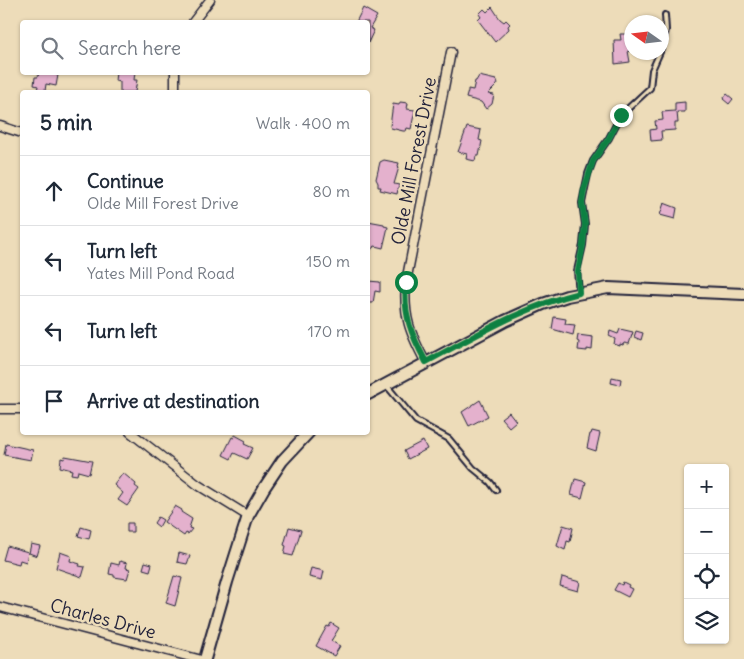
<!DOCTYPE html>
<meta charset="utf-8">
<style>
body{margin:0;font-family:Delius,sans-serif;background:#f6f6f7;color:#1f2937}
.controls{position:absolute;right:15px;bottom:15px;display:grid;overflow:hidden;border-radius:5px;box-shadow:0 1px 4px #0004}
.controls button{width:45px;height:45px;display:grid;place-items:center;padding:0;border:0;border-bottom:1px solid #e0e1e3;background:#fff;color:#1f2937;font:25px sans-serif}
.compass{position:absolute;left:624px;top:15px;width:45px;height:45px;border-radius:50%;background:#fff;box-shadow:0 1px 4px #0004;rotate:284deg}
.stop{position:absolute;width:15px;height:15px;margin:-11px;border:4px solid #0b8043;border-radius:50%;background:#fff}
.stop.end{background:#0b8043;border-color:#fff;box-shadow:0 1px 5px #0008}
.list{margin:0;padding:0;list-style:none}
h2{display:flex;justify-content:space-between;align-items:center;height:65px;margin:0;padding:0 20px;font-size:21px}
h2 small{font-size:16px;font-weight:400;color:#747a83}
.list li{display:grid;grid-template-columns:32px 1fr auto;gap:15px;align-items:center;box-sizing:border-box;height:70px;padding:0 20px;border-top:1px solid #e0e1e3}
.list b{display:block;font-size:19px;white-space:nowrap}
.list p{margin:0;font-size:16px;white-space:nowrap;color:#747a83}
.list em{font-size:16px;font-style:normal;color:#747a83}
.icon{flex:none;width:28px;height:28px;fill:none;stroke:currentColor;stroke-width:2;stroke-linecap:round;stroke-linejoin:round}
.map{position:relative;flex:none;width:744px;height:659px;overflow:hidden}
.search{position:absolute;background:#fff;box-shadow:0 1px 4px #0004;left:20px;top:20px;width:350px;height:55px;display:flex;align-items:center;gap:12px;box-sizing:border-box;padding:0 18px;border-radius:5px;color:#747a83;font-size:19px}
.panel{position:absolute;background:#fff;box-shadow:0 1px 4px #0004;left:20px;top:90px;width:350px;height:345px;border-radius:5px}
.map>svg:first-child{display:block}
.building{fill:#e4b1cd;stroke:#22223b}
.lines{fill:none;stroke-linecap:round;stroke-linejoin:round}
.lane-casing{stroke:#22223b;stroke-width:8}
.street-casing{stroke:#22223b;stroke-width:11}
.secondary-casing{stroke:#22223b;stroke-width:14}
.lane{stroke:#eddcb9;stroke-width:4}
.street{stroke:#eddcb9;stroke-width:8}
.secondary{stroke:#eddcb9;stroke-width:10}
.route{stroke:#0b8043;stroke-width:6}
.labels{text-anchor:middle;stroke-width:5;stroke-linejoin:round;paint-order:stroke}
.street-label{font-size:18px;fill:#22223b;stroke:#eddcb9}
</style>
<div class="map">
<svg width="744" height="659" viewBox="0 0 744 659">
<rect width="100%" height="100%" fill="#eddcb9"/>
<filter id="ink" filterUnits="userSpaceOnUse"><feTurbulence type="fractalNoise" baseFrequency=".02" numOctaves="2"/><feDisplacementMap in="SourceGraphic" scale="10" xChannelSelector="R" yChannelSelector="G"/><feConvolveMatrix kernelMatrix="1 2 1 2 8 2 1 2 1" color-interpolation-filters="sRGB"/></filter>
<g filter="url(#ink)">
<!-- building -->
<path class="building" d="M492,7L500,19L504,22L506,20L510,24L508,26L509,29L495,42L478,20L481,17L479,14L484,9L487,12Z
M363,8L377,16L370,28L374,30L368,43V22H356Z
M620,34H632V51H628L630,62L615,64L614,40H621Z
M39,72H51V74L58,75L56,86L46,84L45,91L37,90L38,86L34,85L35,77H38Z
M116,72H135L134,80H137L135,92H120V82L115,81Z
M479,76L496,80L498,83L497,85L488,94L494,95L492,104L486,109L481,102L466,98L468,91V89L473,90L475,81H476Z
M727,94L733,99L729,104L723,99Z
M400,102L408,103L407,109L415,110L411,129L407,128L406,131H403L391,128L390,126L393,104L399,105Z
M685,102V112H677L678,123H675V130L661,131L662,140L651,141L650,130L656,129L655,121L663,120L662,112L675,111V103Z
M467,127L481,130L479,140L482,141L479,156H476L475,161L466,159L467,154L458,152Z
M384,160L399,163L398,166L399,167L394,184L399,185L397,194L380,190L381,187H378V183L376,179L380,162Z
M664,203L677,208L675,219L660,215Z
M368,221L384,224V226L388,227L383,248L375,246L368,252Z
M368,281L380,282V292L375,291L373,303H368Z
M554,317L566,319L565,324L575,325L573,335L552,329Z
M620,329L633,332L629,344L624,343L623,345L620,344V346L614,344L615,339L609,336L610,331L618,334Z
M636,331L643,333L641,340L634,337Z
M578,335L593,337L592,350L587,349V351L578,350L579,342L577,341Z
M612,377L621,379L620,385L611,383Z
M480,400L488,416L469,426L462,412Z
M509,412L516,421L509,427L501,418Z
M592,431L600,433L596,451L587,448L590,434H591Z
M235,435L246,441L244,444L253,448L247,459L234,453L231,459L223,455L232,437L234,438Z
M423,441L427,449L408,459L404,451Z
M6,444L33,450L31,460L4,455Z
M65,456L92,461L89,474L78,471L77,475L71,474L72,470L60,467L61,458L64,459Z
M123,473L136,484L135,486L139,489L127,506L118,500L123,493L114,485Z
M575,479L586,482L582,498L571,495Z
M175,506L182,510L181,512L192,519L189,528L192,529L188,534L186,533L184,536L164,522Z
M158,517L163,520L159,527L154,523Z
M127,523H133V532H127Z
M563,525L573,528L570,542L567,541L565,550L557,546Z
M81,527L91,530L89,539L78,536Z
M289,527L301,530L293,556L284,554L286,546L284,545Z
M31,544L40,546L37,556L29,553Z
M7,546L28,552L26,562L20,560L19,564L3,560Z
M60,552L71,556L70,561L80,564L79,566L85,567L82,577L56,568Z
M179,553L190,556L187,564L177,562Z
M120,561L127,563L126,568L130,569L127,579L114,577V575L109,574L111,563L119,565Z
M145,562L152,564L150,571L143,569Z
M311,568L324,571L322,580L309,577Z
M174,576L182,578L175,606L166,603Z
M562,577L580,582L578,591L560,586Z
M623,582L629,585L628,587L632,589L628,597L614,590L618,583L622,585Z
M331,623L339,628L331,641L340,646L334,656L316,646L327,626L329,627Z"/>
<g class="lines">
<!-- lane casing -->
<g class="lane-casing">
<path id="lane" d="M662,47L666,30L665,15
M579,293L577,271L583,245L585,224L582,203L588,174L593,161L609,138L621,115L650,88L652,70L660,52
M387,386L416,421L449,439L473,468L490,482L496,490"/>
</g>
<!-- street casing -->
<g class="street-casing">
<path id="street" d="M193,22L210,0
M175,92V72
M0,126L22,133
M426,363C410,333 403,317 406,282L451,52
M0,409H22
M130,432L198,485L248,516
M0,607L198,659"/>
</g>
<!-- secondary casing -->
<g class="secondary-casing">
<path id="secondary" d="M368,394L505,321L543,304L567,296L608,288L744,294
M205,659L227,582L248,516L264,488L282,461L309,432"/>
</g>
<!-- lane -->
<use href="#lane" class="lane"/>
<!-- street -->
<use href="#street" class="street"/>
<!-- secondary -->
<use href="#secondary" class="secondary"/>
</g>
</g>
<g class="lines" filter="url(#ink)">
<!-- route -->
<path class="route" d="M406,282C403,315 411,334 426,362C475,336 525,306 579,293L578,271L583,245L585,224L582,203L584,190L593,161L609,138L621,115"/>
</g>
<g class="labels">
<!-- street labels -->
<g class="street-label">
<text transform="translate(414 161) rotate(-79)" y="6">Olde Mill Forest Drive</text>
<text transform="translate(103 619) rotate(15)" y="6">Charles Drive</text>
</g>
</g>
</svg>
<div class="controls">
<button>+</button>
<button>−</button>
<button><svg class="icon" aria-label="locate" viewBox="0 0 24 24"><circle cx="12" cy="12" r="6"/><path d="M12 2v4M12 18v4M2 12h4M18 12h4"/></svg></button>
<button><svg class="icon" aria-label="layers" viewBox="0 0 24 24"><path d="M12 4l9 5-9 5-9-5zM3 14l9 5 9-5"/></svg></button>
</div>
<svg class="compass" viewBox="-18 -18 36 36"><path d="M0-13l5 13h-10z" fill="#e53935"/><path d="M0 13l5-13h-10z" fill="#747a83"/></svg>
<div class="stop" style="left:406px;top:282px"></div>
<div class="stop end" style="left:621px;top:115px"></div>
<div class="search"><svg class="icon" aria-label="search" viewBox="0 0 24 24"><circle cx="10" cy="10" r="6"/><path d="M15 15l6 6"/></svg>Search here</div>
<section class="panel">
<h2>5 min<small>Walk · 400 m</small></h2>
<ul class="list">
<li><svg class="icon" aria-label="ahead" viewBox="0 0 24 24"><path d="M12 20V5M6 11l6-6 6 6"/></svg><div><b>Continue</b><p>Olde Mill Forest Drive</p></div><em>80 m</em></li>
<li><svg class="icon" aria-label="left" viewBox="0 0 24 24"><path d="M17 20v-9H6M10 6l-5 5 5 5"/></svg><div><b>Turn left</b><p>Yates Mill Pond Road</p></div><em>150 m</em></li>
<li><svg class="icon" aria-label="left" viewBox="0 0 24 24"><path d="M17 20v-9H6M10 6l-5 5 5 5"/></svg><div><b>Turn left</b></div><em>170 m</em></li>
<li><svg class="icon" aria-label="arrive" viewBox="0 0 24 24"><path d="M6 21V4h12l-3 4 3 4H6"/></svg><div><b>Arrive at destination</b></div></li>
</ul>
</section>
</div>
